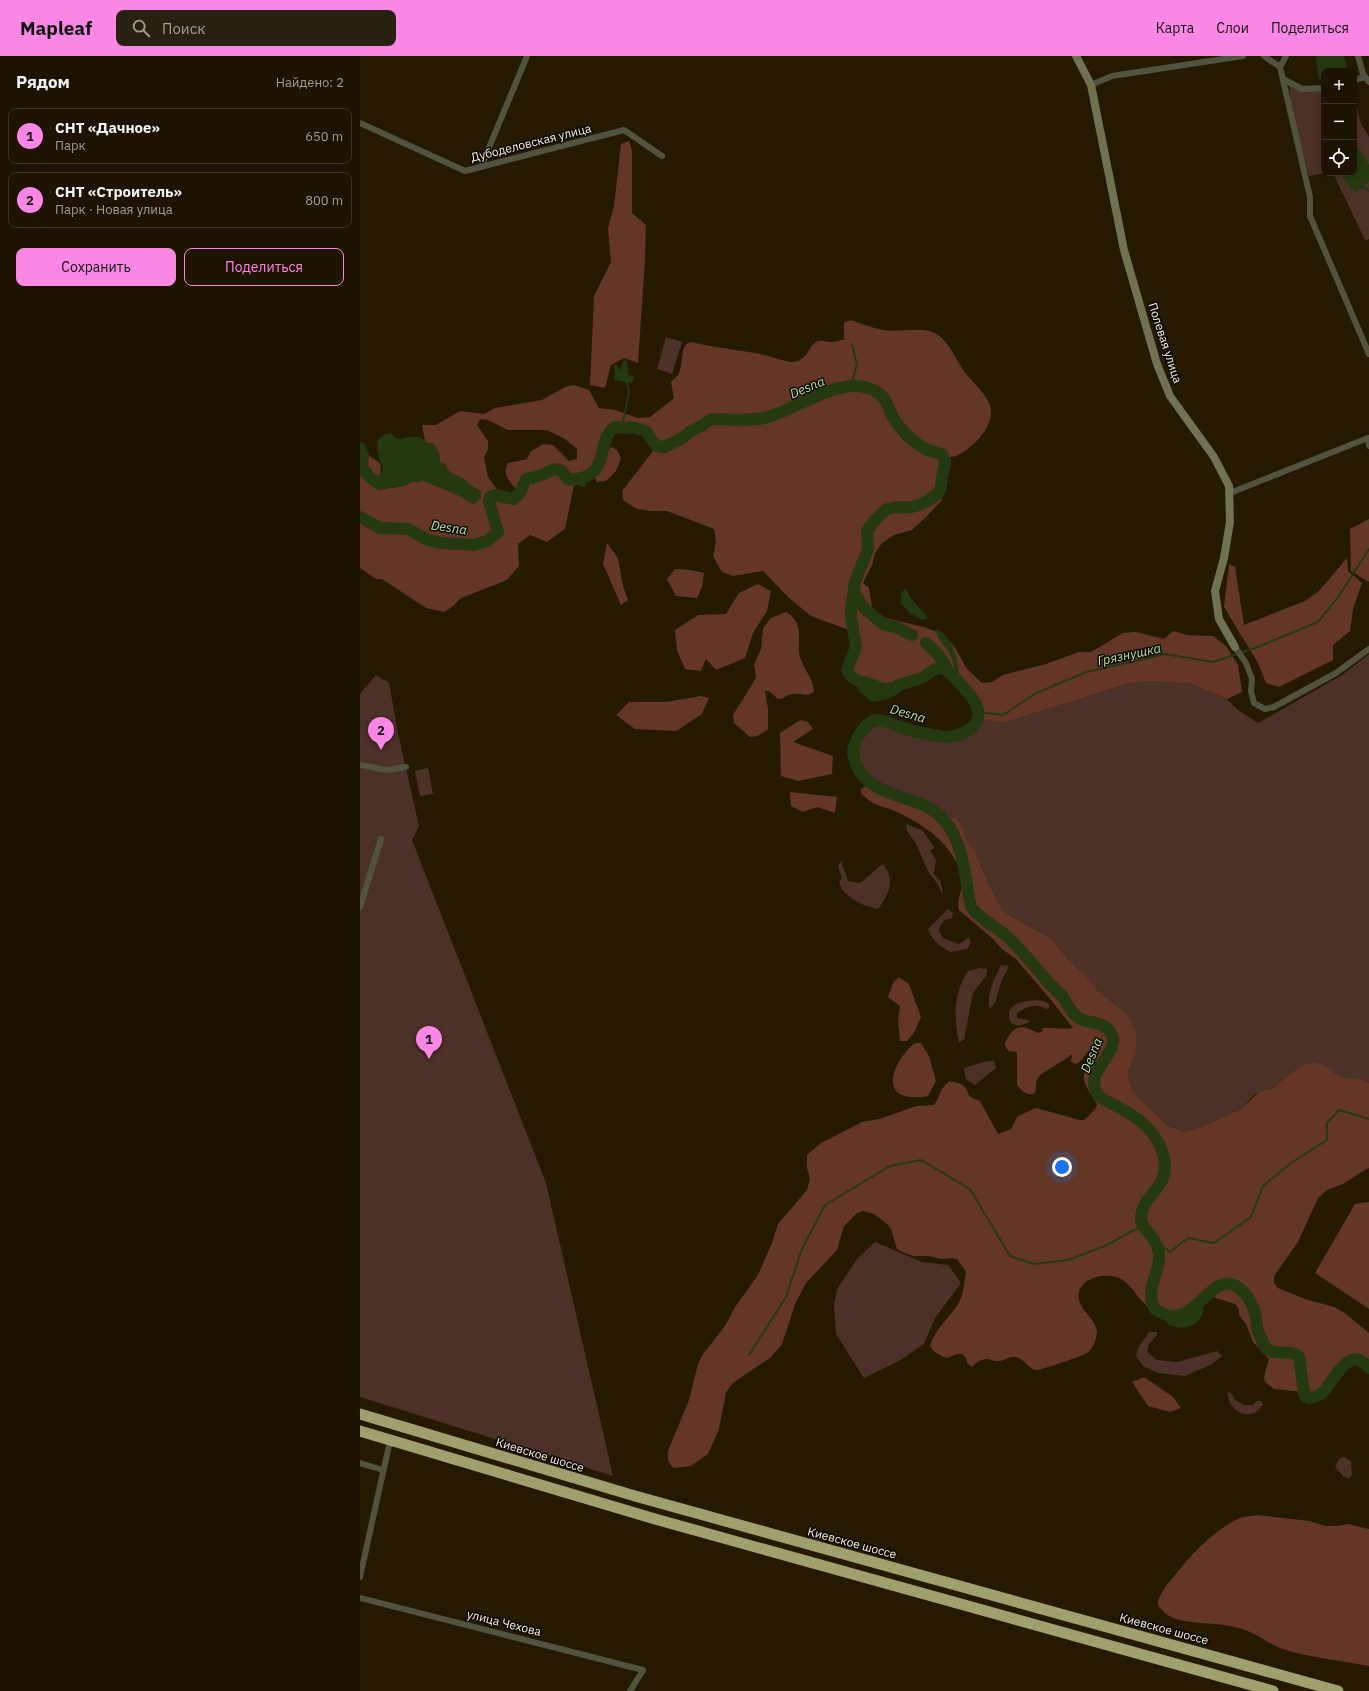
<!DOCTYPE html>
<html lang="ru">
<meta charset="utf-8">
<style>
body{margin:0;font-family:"IBM Plex Sans",sans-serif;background:#29210f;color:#f1f3f6}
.controls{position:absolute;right:12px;top:12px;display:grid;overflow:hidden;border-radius:8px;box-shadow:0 2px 6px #0003}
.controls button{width:36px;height:36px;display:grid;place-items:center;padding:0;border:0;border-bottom:1px solid #3a3322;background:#1c1400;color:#f1f3f6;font:20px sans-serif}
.you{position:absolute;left:702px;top:1111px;width:14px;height:14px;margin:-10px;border:3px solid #fff;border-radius:50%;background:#1a73e8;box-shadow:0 0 0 6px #1a73e833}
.badge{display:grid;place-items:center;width:26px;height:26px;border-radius:50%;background:#fa87e6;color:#111;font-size:13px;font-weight:700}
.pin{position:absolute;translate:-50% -33px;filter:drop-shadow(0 1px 2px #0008)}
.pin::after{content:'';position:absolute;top:21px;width:14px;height:12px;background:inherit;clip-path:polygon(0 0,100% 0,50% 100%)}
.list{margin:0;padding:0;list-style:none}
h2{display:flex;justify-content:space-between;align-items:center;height:52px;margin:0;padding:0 16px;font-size:17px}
h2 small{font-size:13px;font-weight:400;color:#a09e99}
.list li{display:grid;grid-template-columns:26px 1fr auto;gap:12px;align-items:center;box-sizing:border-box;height:56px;margin:0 8px 8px;padding:0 8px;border:1px solid #3a3322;border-radius:8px}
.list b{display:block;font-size:15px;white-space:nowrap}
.list p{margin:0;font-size:13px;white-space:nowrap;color:#a09e99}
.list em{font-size:13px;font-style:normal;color:#a09e99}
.actions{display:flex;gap:8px;padding:12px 16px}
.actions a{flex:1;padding:9px 0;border:1px solid #fa87e6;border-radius:8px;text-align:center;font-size:14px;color:#fa87e6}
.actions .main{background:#fa87e6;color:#111}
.icon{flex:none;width:22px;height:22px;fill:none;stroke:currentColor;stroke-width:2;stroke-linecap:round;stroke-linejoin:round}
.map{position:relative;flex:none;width:1009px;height:1635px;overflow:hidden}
header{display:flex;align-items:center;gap:24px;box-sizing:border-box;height:56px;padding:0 20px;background:#fa87e6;color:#111}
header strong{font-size:19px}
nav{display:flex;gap:22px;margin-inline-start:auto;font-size:14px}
.search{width:280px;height:36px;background:#29210f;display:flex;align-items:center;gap:10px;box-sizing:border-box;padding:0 14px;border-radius:8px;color:#a09e99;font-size:15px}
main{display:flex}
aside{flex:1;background:#1c1400}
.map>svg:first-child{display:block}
.green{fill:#4c3128}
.forest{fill:#633626;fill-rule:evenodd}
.water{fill:#253910}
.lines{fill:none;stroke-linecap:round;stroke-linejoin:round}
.stream{stroke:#253910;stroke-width:2}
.river{stroke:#253910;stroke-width:12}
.street{stroke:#52533f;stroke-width:6}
.secondary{stroke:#717252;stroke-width:8}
.highway{stroke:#a0a06e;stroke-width:11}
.labels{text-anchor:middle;stroke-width:3;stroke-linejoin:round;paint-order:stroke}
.street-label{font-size:12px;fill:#faf3e3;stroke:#0a0600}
.water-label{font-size:13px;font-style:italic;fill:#bee39f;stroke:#0a0600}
</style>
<header>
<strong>Mapleaf</strong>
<div class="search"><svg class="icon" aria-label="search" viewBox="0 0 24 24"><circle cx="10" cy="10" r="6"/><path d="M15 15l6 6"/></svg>Поиск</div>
<nav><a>Карта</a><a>Слои</a><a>Поделиться</a></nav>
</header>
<main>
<aside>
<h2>Рядом<small>Найдено: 2</small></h2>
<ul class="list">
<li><span class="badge">1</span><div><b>СНТ «Дачное»</b><p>Парк</p></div><em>650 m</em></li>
<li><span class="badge">2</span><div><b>СНТ «Строитель»</b><p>Парк · Новая улица</p></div><em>800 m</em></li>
</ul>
<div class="actions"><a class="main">Сохранить</a><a>Поделиться</a></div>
</aside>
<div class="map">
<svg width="1009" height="1635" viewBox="0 0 1009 1635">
<rect width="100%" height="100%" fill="#251a00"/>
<!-- green -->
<path class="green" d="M929,29L964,34V117L949,120L932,55Z
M994,52H997L1001,68L1009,81V183L1005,184L973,117H994Z
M306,281L322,286L312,318L297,313Z
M1009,598V1027C998,1021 985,1023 974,1017C971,1016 967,1012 964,1009L937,1012L913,1032L895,1038L881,1053L848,1068L824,1076L807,1069L773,1036L768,1020V1015L775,999L760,952L740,937L726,920L709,905L692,883L652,861L642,853L629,829L615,795L605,781L603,772L592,761L580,760L569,752L558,747L521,734L508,724L499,714L493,700V693L502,675L514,664H525L545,673L584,681L597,680L605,677L612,673L617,667L618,663L643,667L764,629L789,625L831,628L867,643L878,654L898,667L982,619Z
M16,619L29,627L38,677L59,770L52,784L186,1127L253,1420L0,1341V638Z
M68,712L73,738L60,740L55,715Z
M546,768L562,774L575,792L570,794L576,804L574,818L581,826L583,840L577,827L570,819L555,786L547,775Z
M481,805L488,825L499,827C509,822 514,813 523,808C536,825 529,837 518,853C503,850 484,842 479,826L482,822L478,810Z
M588,853L593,857L592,862L584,864L580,870L579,875L583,882L599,888L609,881L611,887L607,893L590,896C580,890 572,885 568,873Z
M641,909L649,910L641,926L635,947L629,953C628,934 633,926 641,909Z
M620,912L627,913L626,920L613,937L604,983L599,987C594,962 593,938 608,915Z
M675,944L684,945L689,948V952L686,953C677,947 666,951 657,957V962L668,964L670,966L658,970L651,967C643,949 660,945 675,944Z
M627,1005H634L636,1012L615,1029L606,1023L604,1012Z
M515,1186L562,1206L588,1209L601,1227L575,1262L564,1288L539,1305L504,1322L476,1278L474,1249L477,1233L497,1203Z
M789,1276H797V1279L789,1288L787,1296L797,1304L817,1306L857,1295L862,1300L852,1308L825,1320L798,1317L783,1310L776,1300L778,1292Z
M868,1336L872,1338L875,1344L884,1349H893L896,1345H901L903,1349C900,1353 895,1358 890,1358C877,1360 867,1347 868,1336Z
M984,1401L991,1405L992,1418L989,1423L983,1420L975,1411L979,1403Z"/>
<!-- forest -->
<path class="forest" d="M269,85L272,95V157L286,169L285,204L278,307L264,302L251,309L245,332L230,329L234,240L251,206L248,172L254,150L261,88Z
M491,264C502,268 513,272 523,274C538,277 562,270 575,277C588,284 594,300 602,312C609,323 620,332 627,343C641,364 615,392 596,400C593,401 588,401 584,402L585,409L580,434L578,437L582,444L567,460L552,474L534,479L522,487L515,497L512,509L503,527L509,532L512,551L521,561L564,571L582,578L594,590L607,613L622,627L632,626L643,619L686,608L719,596H731L763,577L776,576L804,583L813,575L827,579L853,580L866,590L878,609L882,636L867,643L831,628L789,625L764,629L643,667L618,663C618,643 599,621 583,612L574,613L559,623L552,624L528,633L500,626L490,621L487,614L496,591L494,576L451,560L428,541L403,515L373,520L362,516L353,500L356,486L354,473L307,455H290L277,453L263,444L262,435L297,390L292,384L286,375C278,373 265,369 255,371C244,374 244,405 232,417C228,421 221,422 215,424L205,473L187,486L170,479L158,488L159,510L147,524L101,542L93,550L84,556L66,552L22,523H16L0,512V392L3,399L5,397L20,407C22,414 20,421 15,426L17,434L43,430L52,426L64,425L98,439L114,448L121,435L109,429L104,423L91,418L80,406L79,398L74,388L67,387L65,385L62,369H76L100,355L124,358L135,352L182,344L205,331L214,329L229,334L239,352L255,354L278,362L290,361L314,342L311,326C314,323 318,320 319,317C324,307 319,289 331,286C356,292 380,294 405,299C412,301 429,307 434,306C449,303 447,292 456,286C461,283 466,286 471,286C475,286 480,284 484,284V267ZM120,363L128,364L148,374H187L205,383L217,393V403L209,405L193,389L183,388L170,396L167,403L148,407C141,421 151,426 160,437L154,443L142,440L128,421L124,401L128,393V385L117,369Z
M252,391L257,394L261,402L256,415L246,425L237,426L234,420L244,406L245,395Z
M1009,463V526L991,515L990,473Z
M247,487L258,502L263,530L268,544L261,549L243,508Z
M987,502L988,515L1002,527L993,553L990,575L973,589V604L919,631L906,627L898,607L864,551L869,508L875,511L884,569L945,545L959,535Z
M315,513L330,514L344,517L342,531L337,542L316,540L307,523Z
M398,528L411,535L407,555L393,577L385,602L356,614L346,603L341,615L325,613L317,594L315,574L338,559L366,558L379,537Z
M426,556C448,569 434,589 441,604C445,615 454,624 454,636C444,642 443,637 433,638C427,638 424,643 418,643L409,635H405L408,653V673L398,680L390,681L374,667L373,659L396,622L394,609L401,593L403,572L411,562Z
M340,640L349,642L342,658L316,675L275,673L256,659L269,646H307Z
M440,664L448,666L453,673L433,686L473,700L472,718L438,725L421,720L420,677Z
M508,729C523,739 538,750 558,747C571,761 581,757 597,763L603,772L605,781L615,795L629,829L642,853L652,861L692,883L709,905L726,920L740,937L760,952L769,962L774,972L777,983L775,999L768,1015V1020L773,1036L807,1069L824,1076L848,1068L881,1053L899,1036L913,1032L937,1012L953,1006L964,1009L974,1017L984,1021L1001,1023L1009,1027V1112L1003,1115L983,1128L967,1134L958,1142L938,1186L914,1220V1227L918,1232L945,1243L974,1251L986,1258L1009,1277V1312C982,1279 969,1352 945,1340L944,1336L914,1333L905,1326L904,1321L909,1303L893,1286L886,1268L879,1259V1253L875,1248L853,1241L850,1236C837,1249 809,1276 793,1250L788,1251L784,1247C776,1240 771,1228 761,1223C746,1215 715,1222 719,1244C722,1256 735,1263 737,1275C737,1283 733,1292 727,1297C722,1300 679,1315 676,1314C669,1313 665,1305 659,1302C652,1298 646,1304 639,1305C632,1306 628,1301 622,1304C618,1305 615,1308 612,1311L607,1307L606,1302L602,1298H597L587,1302C579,1299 574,1297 570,1290C575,1272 590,1262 599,1246C604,1238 604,1225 606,1216L597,1203L592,1202L581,1203L570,1200H553L542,1196L537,1193L531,1173L527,1168L514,1158L503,1155L497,1157L484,1170L477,1194L446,1227L435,1248L422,1288L411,1301L373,1327L366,1336L359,1373L348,1398L331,1410L314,1412C308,1407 307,1403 308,1395L329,1344L338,1308L343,1298L365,1270L375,1251L398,1219L412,1187L418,1168L447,1134L450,1123L447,1112V1099L461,1087L502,1066L519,1063L557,1050L574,1049C580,1041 580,1031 590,1025L601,1028L605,1031L610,1041L620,1045L638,1078L651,1073L658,1060L676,1052L720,1064H724L736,1052L737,1048C720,1022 718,1019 739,994V989C723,994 726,1005 715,1008L711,1006L712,998C704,1006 682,1015 678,1022C675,1026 677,1032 675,1037C668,1041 662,1035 657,1029V996L649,995L646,992L645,987C654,968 661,968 678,977L682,976L683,972C693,971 703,974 713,972L691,944L656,903L642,893L633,883L599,854C595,842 607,829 601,815C587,784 566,770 535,755C529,752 521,751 515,748C510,746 505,741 501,737V733Z
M430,736L477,741L475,757L457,751L443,756L431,750Z
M539,921L549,928L561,961L554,977L547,985H540L538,965L540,950L528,941L533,927Z
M555,987H561L569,1000L576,1025L568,1040C562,1042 556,1041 550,1041C517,1037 539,999 555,987Z
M1009,1146V1253L955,1217L995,1148Z
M784,1321L813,1341L821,1352L810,1356L788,1350L772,1326Z
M898,1459L949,1465L966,1470H977L988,1468L1009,1473V1610C979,1604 949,1602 920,1592C906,1586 894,1576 879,1572C859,1566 836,1569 816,1563C810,1561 799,1554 798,1548C797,1538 818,1516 824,1508C837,1492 864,1467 883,1461C888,1460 893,1460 898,1459Z"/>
<!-- water -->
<path class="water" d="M956,0H984L988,15H964V25L959,24Z
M994,84L1009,109V125L997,136L993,135L980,117H994Z
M264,303L267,305L268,319L273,320L274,323L272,327L254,324L255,318L254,310L256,308L260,314Z
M31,377L36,383C47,383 59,376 67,387L74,388L79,398L80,406L86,408C88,420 98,417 105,424C111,430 113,431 121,435V442L114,448L98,439L64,425L52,426L43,430L17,434L14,429C15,424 21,419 22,413C22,404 15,398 18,384L24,379Z
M223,422L226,428L224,431H221L215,424Z
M546,532C549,544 561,552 568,562L563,564L551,558L541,548V537Z
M576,573C592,579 598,603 599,618L597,620C593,613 594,606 590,598C585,588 576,585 576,573Z
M506,620C524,629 528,629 547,621L552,624C543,637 528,645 512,646L499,635L498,625L500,626L501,621Z
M841,1245C847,1254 841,1267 830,1270C823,1273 815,1271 808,1269L805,1260C821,1262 830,1254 841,1245Z"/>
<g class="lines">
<!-- stream -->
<path class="stream" d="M1002,130L1009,135
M490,331C494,324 494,316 497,309L492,288
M262,371L269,336L267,326
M618,656L643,659L676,637L727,616L805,598L853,606L898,591L958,566L979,540L1009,493
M795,1184L810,1196L828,1182L854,1187L891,1161L903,1130L931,1107L967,1084V1067L979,1054L1009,1063
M389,1299L426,1241L442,1193L465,1149L530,1110L561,1104L610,1133L650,1200L674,1208L708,1204L745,1190L783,1169"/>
<!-- river -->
<path class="river" d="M0,392L3,399L2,412L0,414
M2,412C12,423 14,430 29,424
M0,461L20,472L48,473L68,484L82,487L114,489L127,485L138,476L129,445L130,441L134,439L154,443L160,437L166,423L179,420L195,413L202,415L207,423C213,424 219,423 225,421C250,409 237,383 255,371L275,372L286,375L294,387L297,390L304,391L323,382L329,376L343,369L351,363C368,363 392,366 408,361C440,352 484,316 517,336C529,343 528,356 536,366C538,369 541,372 543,375C549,382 562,392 570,395C575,396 578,396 582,398L585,405L580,434C575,442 560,450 551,451C543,453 533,449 526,454C518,459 512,468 507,475L508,493L495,526L491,553V561L496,591L487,614C490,625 505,627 516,630
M495,538L505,553L523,568L538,572L552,579
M566,587C575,595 583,602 587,614
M537,630C544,627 552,625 559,623C568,620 572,611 583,612C592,617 598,625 605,633C609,638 613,642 616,648C625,668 606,679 588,681C583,682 549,674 543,672C533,669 525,663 514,664C504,670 498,679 494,690C492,697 494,702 496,708C511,744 556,737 580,760C605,784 604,821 611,851C621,865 638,871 650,883C664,897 676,912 688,926C693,931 698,936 703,941C707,947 710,954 715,959C726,970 742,962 751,977C763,996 720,1017 739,1040C744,1045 752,1047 758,1051C778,1061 800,1078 804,1103C810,1133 784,1135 781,1161C779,1170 796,1182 798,1192C804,1213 783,1232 795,1253C833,1281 848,1215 876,1230C886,1236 892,1247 895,1257C897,1263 896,1270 898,1275C899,1278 901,1281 902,1284C903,1286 903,1289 906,1292C915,1301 930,1292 939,1301L944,1336L945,1340L949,1342C953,1341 958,1340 961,1338C974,1327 988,1286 1009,1312"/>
<!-- street -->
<path class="street" d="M904,0L920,11L950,141V160L1009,298
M998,0L1003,18L1009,26
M920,11L926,0
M923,23L942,33L964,32
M994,24L1005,21
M731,29L752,20L883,0
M0,67L105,115L264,74L302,100
M121,111L167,0
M870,437L1008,382L1009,390
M875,591L886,607L892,623L891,635L894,647L905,653L914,651L976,617L1009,593
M0,709L27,714L46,711
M0,851L21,783
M0,1407L23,1414
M0,1521L30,1385
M0,1542L283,1614L270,1635"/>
<!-- secondary -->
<path class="secondary" d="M716,0L731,29L764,194L797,308L810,340L854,401L869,430L870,466L864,502L855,535L859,563L875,591"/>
<!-- highway -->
<path class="highway" d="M0,1358L275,1440L978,1635
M0,1375L295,1463L913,1635"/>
</g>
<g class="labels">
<!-- street labels -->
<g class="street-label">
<text transform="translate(171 87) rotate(-14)" y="4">Дубоделовская улица</text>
<text transform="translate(805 287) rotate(72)" y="4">Полевая улица</text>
<text transform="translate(180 1399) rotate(17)" y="4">Киевское шоссе</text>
<text transform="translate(492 1487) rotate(15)" y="4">Киевское шоссе</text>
<text transform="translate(144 1567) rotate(14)" y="4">улица Чехова</text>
<text transform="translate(804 1573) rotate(15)" y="4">Киевское шоссе</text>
</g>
<!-- water labels -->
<g class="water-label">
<text transform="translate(447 331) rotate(-23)" y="5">Desna</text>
<text transform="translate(89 471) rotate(8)" y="5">Desna</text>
<text transform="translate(769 598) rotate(-12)" y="5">Грязнушка</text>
<text transform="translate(548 657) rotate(16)" y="5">Desna</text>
<text transform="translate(731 999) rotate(-68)" y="5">Desna</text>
</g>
</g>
</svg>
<div class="controls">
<button>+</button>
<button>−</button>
<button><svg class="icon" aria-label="locate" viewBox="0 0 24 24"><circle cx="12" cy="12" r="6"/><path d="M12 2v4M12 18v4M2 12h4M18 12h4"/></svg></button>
</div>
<div class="you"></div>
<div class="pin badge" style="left:69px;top:1003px">1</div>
<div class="pin badge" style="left:21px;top:694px">2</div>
</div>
</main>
